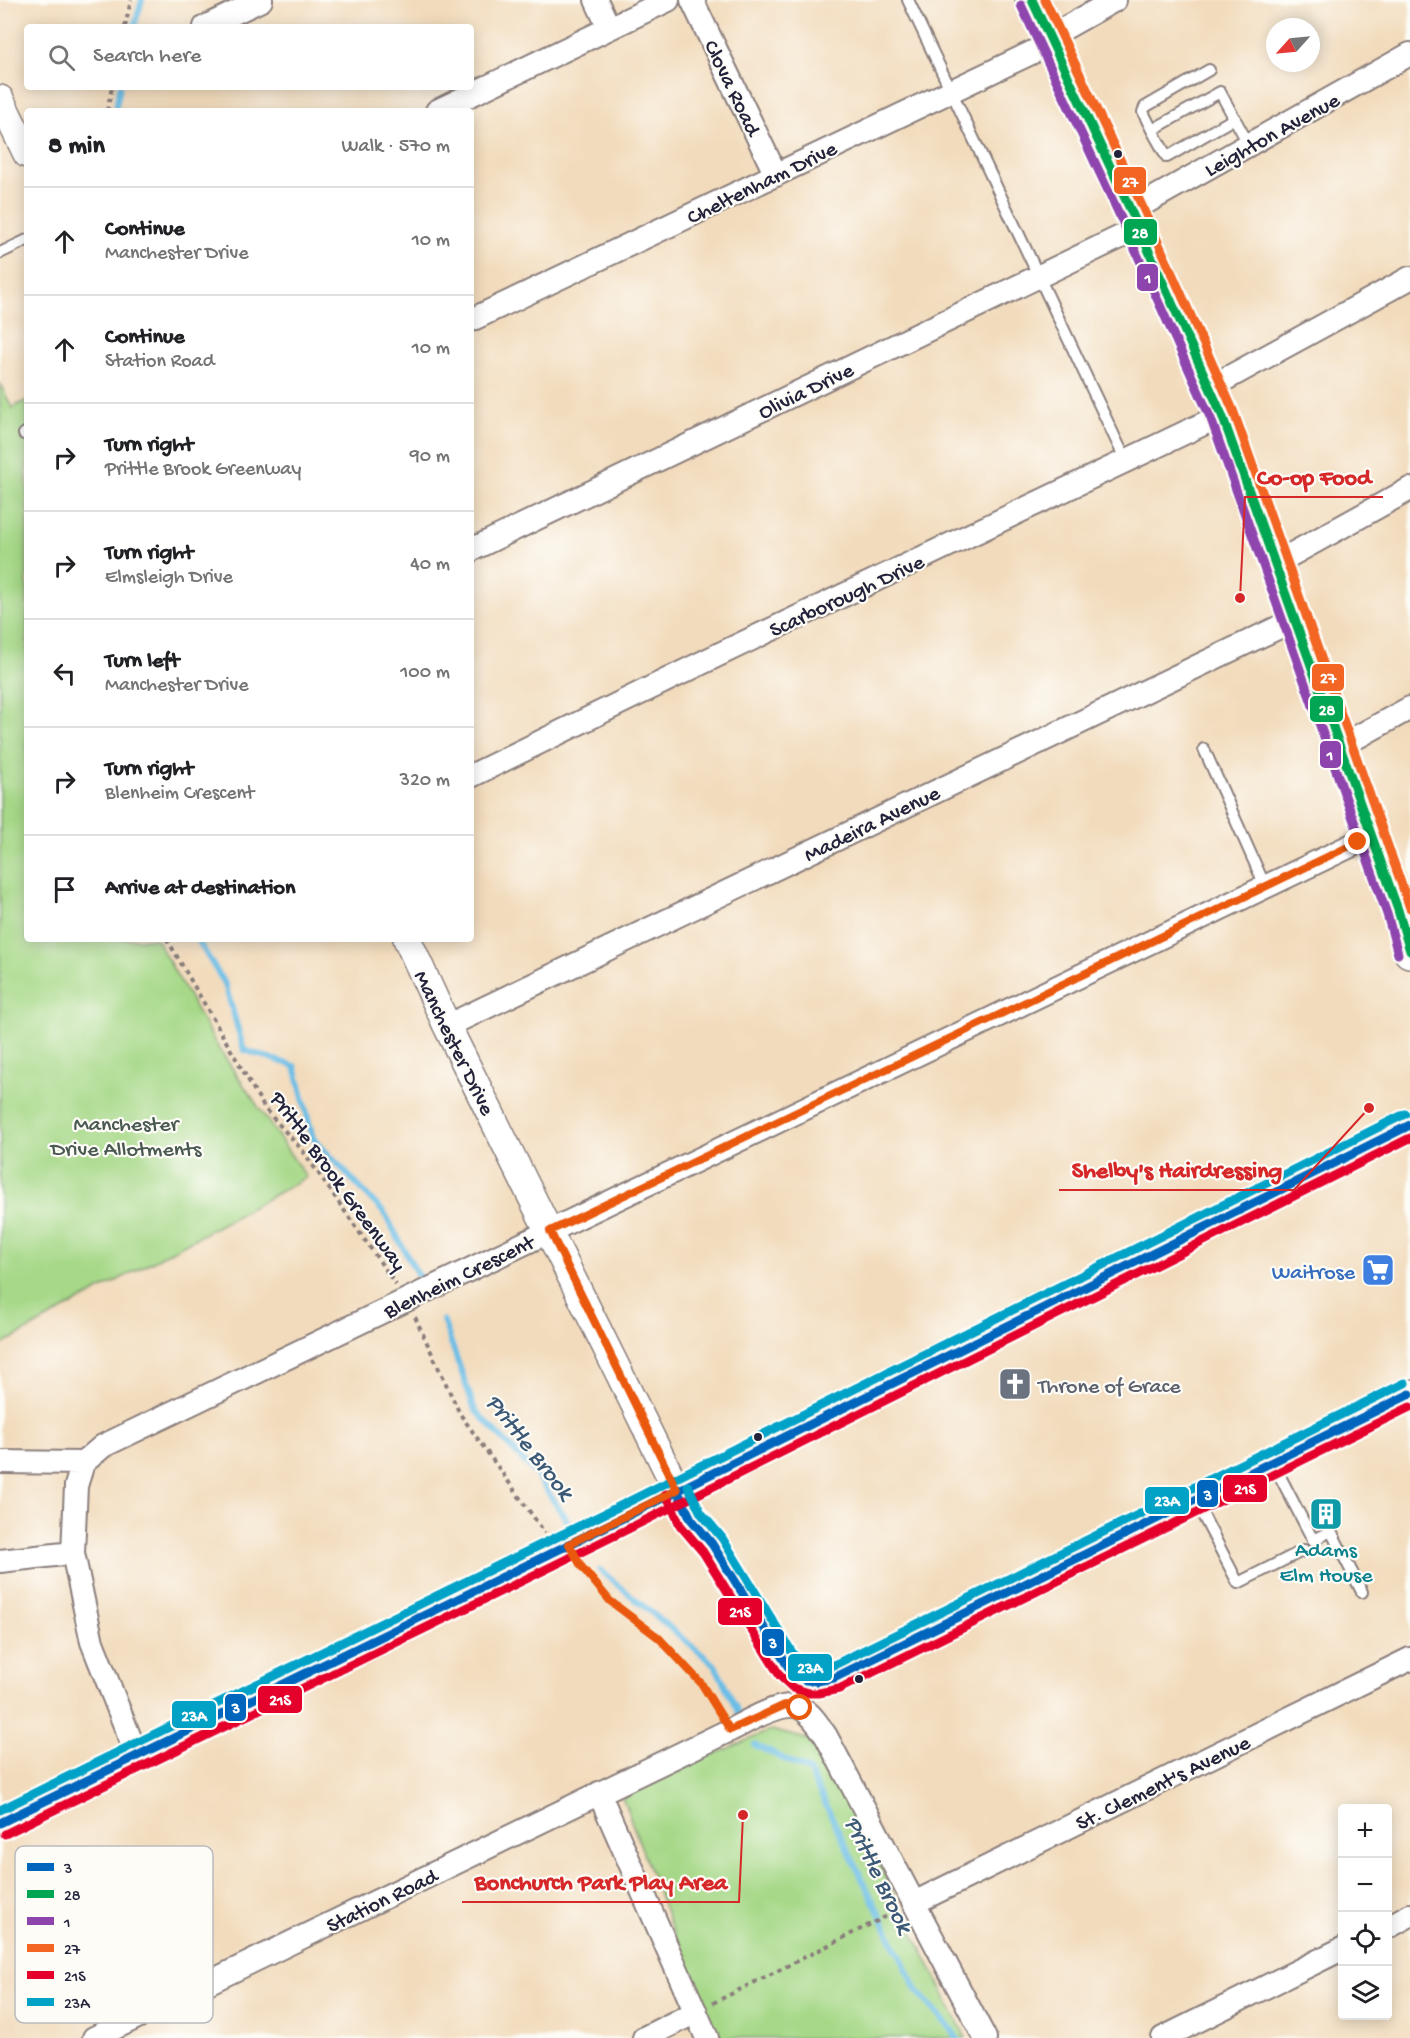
<!DOCTYPE html>
<meta charset="utf-8">
<style>
body{margin:0;font-family:"Gochi Hand",sans-serif;background:#f2f2f2;color:#202124}
.controls{position:absolute;right:18px;bottom:18px;display:grid;overflow:hidden;border-radius:6px;box-shadow:0 3px 15px #0003}
.controls button{width:54px;height:54px;display:grid;place-items:center;padding:0;border:0;border-bottom:2px solid #e0e0e0;background:#fff;color:#202124;font:30px sans-serif}
.compass{position:absolute;left:1266px;top:18px;width:54px;height:54px;border-radius:50%;background:#fff;box-shadow:0 3px 15px #0003;rotate:243deg}
.stop{position:absolute;width:18px;height:18px;margin:-14px;border:4px solid #ea580c;border-radius:50%;background:#fff}
.stop.end{background:#ea580c;border-color:#fff;box-shadow:0 2px 6px #0008}
.list{margin:0;padding:0;list-style:none}
h2{display:flex;justify-content:space-between;align-items:center;height:78px;margin:0;padding:0 24px;font-size:26px}
h2 small{font-size:20px;font-weight:400;color:#757577}
.list li{display:grid;grid-template-columns:39px 1fr auto;gap:18px;align-items:center;box-sizing:border-box;height:108px;padding:0 24px;border-top:2px solid #e0e0e0}
.list b{display:block;font-size:22px;white-space:nowrap}
.list p{margin:0;font-size:20px;white-space:nowrap;color:#757577}
.list em{font-size:20px;font-style:normal;color:#757577}
.icon{flex:none;width:33px;height:33px;fill:none;stroke:currentColor;stroke-width:2;stroke-linecap:round;stroke-linejoin:round}
.map{position:relative;flex:none;width:1410px;height:2038px;overflow:hidden}
.search{position:absolute;background:#fff;box-shadow:0 3px 15px #0003;left:24px;top:24px;width:450px;height:66px;display:flex;align-items:center;gap:15px;box-sizing:border-box;padding:0 21px;border-radius:6px;color:#757577;font-size:22px}
.panel{position:absolute;background:#fff;box-shadow:0 3px 15px #0003;left:24px;top:108px;width:450px;height:834px;border-radius:6px}
.map>svg:first-child{display:block}
.green{fill:#a6d887;stroke:#647d61;stroke-width:1.5}
.lines{fill:none;stroke-linecap:round;stroke-linejoin:round}
.stream{stroke:#6abee6;stroke-width:6}
.service-casing{stroke:#8a7e7c;stroke-width:14}
.minor-casing{stroke:#8a7e7c;stroke-width:26}
.tertiary-casing{stroke:#8a7e7c;stroke-width:30}
.primary-casing{stroke:#8a7e7c;stroke-width:36}
.path{stroke:#8a7e7c;stroke-width:4;stroke-dasharray:4.5 4.5;stroke-linecap:butt}
.service{stroke:#fff;stroke-width:10}
.minor{stroke:#fff;stroke-width:22}
.tertiary{stroke:#fff;stroke-width:27}
.primary{stroke:#fff;stroke-width:33}
.bus-1-casing{stroke:#fdfcf7;stroke-width:14}
.bus-2-casing{stroke:#fdfcf7;stroke-width:14}
.bus-3-casing{stroke:#fdfcf7;stroke-width:14}
.bus-4-casing{stroke:#fdfcf7;stroke-width:14}
.bus-5-casing{stroke:#fdfcf7;stroke-width:14}
.bus-6-casing{stroke:#fdfcf7;stroke-width:14}
.bus-1{stroke:#0065bd;stroke-width:9}
.bus-2{stroke:#00a651;stroke-width:9}
.bus-3{stroke:#8e44ad;stroke-width:9}
.bus-4{stroke:#f26522;stroke-width:9}
.bus-5{stroke:#e4002b;stroke-width:9}
.bus-6{stroke:#02a2c7;stroke-width:9}
.route{stroke:#ea580c;stroke-width:8}
.bus-dot{fill:#22223b;stroke:#fdfcf7;stroke-width:2}
.labels{text-anchor:middle;stroke-width:4.5;stroke-linejoin:round;paint-order:stroke}
.street-label{font-size:22px;fill:#22223b;stroke:#fdfcf7}
.park-label{font-size:22px;fill:#4a5952;stroke:#fdfcf7}
.shop-label{font-size:22px;fill:#366cbe;stroke:#fdfcf7;text-anchor:end}
.worship-label{font-size:22px;fill:#5b616d;stroke:#fdfcf7;text-anchor:start}
.culture-label{font-size:22px;fill:#0d838f;stroke:#fdfcf7}
.water-label{font-size:24px;font-style:italic;fill:#3b5977;stroke:#fdfcf7}
.key{fill:#fdfcf7;stroke:#bbbbbf;stroke-width:1.5}
.key-label{font-size:16px;fill:#22223b}
.leader{fill:none;stroke:#d62828;stroke-width:2}
.callout-dot{fill:#d62828;stroke:#fdfcf7;stroke-width:2}
.callout-label{font-size:24px;text-anchor:middle;font-weight:bold;fill:#d62828;stroke:#fdfcf7;stroke-width:4.5;stroke-linejoin:round;paint-order:stroke}
.line-badge{stroke:#fdfcf7;stroke-width:2}
.badge-label{font-size:16px;text-anchor:middle;font-weight:bold;fill:#fff}
</style>
<div class="map">
<svg width="1410" height="2038" viewBox="0 0 1410 2038">
<rect width="100%" height="100%" fill="#fdfcf7"/>
<filter id="ink" filterUnits="userSpaceOnUse"><feTurbulence type="fractalNoise" baseFrequency=".0167" numOctaves="2"/><feDisplacementMap in="SourceGraphic" scale="12" xChannelSelector="R" yChannelSelector="G"/><feConvolveMatrix kernelMatrix="1 2 1 2 8 2 1 2 1" color-interpolation-filters="sRGB"/></filter>
<filter id="wash" filterUnits="userSpaceOnUse"><feTurbulence type="fractalNoise" baseFrequency=".008" numOctaves="4" result="noise"/><feDisplacementMap in="SourceGraphic" scale="24" xChannelSelector="R" yChannelSelector="G"/><feGaussianBlur stdDeviation="1.35" result="paint"/><feColorMatrix in="noise" values="0 0 0 0 0 0 0 0 0 0 0 0 0 0 0 0 0 1.4 0 .05"/><feComposite in="paint" operator="in"/></filter>
<g filter="url(#wash)">
<rect width="100%" height="100%" fill="#f2dbbc"/>
<!-- green -->
<path class="green" d="M0,383L12,408L27,400V939H156L219,1049L306,1177C205,1235 101,1287 0,1346Z
M771,1730L818,1742L966,2038H717L702,2008L621,1794Z"/>
<g class="lines">
<!-- stream -->
<path class="stream" d="M134,27L142,0
M115,111L120,87
M197,939L225,984L244,1050L295,1066L313,1138L385,1214L421,1281
M443,1320L475,1410L535,1473L570,1525
M600,1570L715,1665L739,1714
M755,1745L809,1771L918,1992L952,2030L957,2038"/>
</g>
</g>
<g filter="url(#ink)">
<g class="lines">
<!-- service casing -->
<g class="service-casing">
<path id="service" d="M908,0L1126,461
M1235,118L1167,157L1152,130L1220,92L1249,145
M1152,130L1143,112L1145,107L1209,70
M0,253L27,240
M24,434L27,432
M1204,749L1265,886
M1272,1461L1313,1540L1331,1531L1362,1592
M1195,1500L1238,1583L1304,1550"/>
</g>
<!-- minor casing -->
<g class="minor-casing">
<path id="minor" d="M596,0L609,28
M692,0L776,175
M205,27L261,0
M1049,37L1115,0
M437,111L668,0
M1131,211L1410,54
M471,320L1052,43
M1211,387L1410,278
M471,550L1139,228
M1276,563L1410,489
M1339,747L1410,708
M471,776L720,654L1222,415
M447,1026L1296,619
M0,1462L83,1463
M0,1561L73,1553
M137,1756L92,1642L73,1553L76,1486L83,1463L103,1446L1371,836
M599,1793L707,2038
M914,1903L1410,1659
M1388,1927L1410,1915
M94,2038L730,1730C747,1722 783,1699 801,1708C812,1714 819,1726 826,1736L985,2038
M644,2038L696,2012
M1163,2038L1342,1949"/>
</g>
<!-- tertiary casing -->
<g class="tertiary-casing">
<path id="tertiary" d="M0,99L27,154
M407,939L447,1026L677,1490C685,1512 694,1528 712,1544L783,1661C799,1682 808,1685 834,1678L1410,1394
M0,1823L623,1518L1410,1125"/>
</g>
<!-- primary casing -->
<g class="primary-casing">
<path id="primary" d="M1032,0L1131,211L1222,415L1398,910L1410,951"/>
</g>
<!-- path -->
<path class="path" d="M125,27L131,0
M107,111L112,87
M167,939L265,1109L303,1151L396,1285
M415,1317L460,1414L545,1533
M580,1564L610,1601L659,1638L701,1683L719,1713
M713,2003L897,1911"/>
<!-- service -->
<use href="#service" class="service"/>
<!-- minor -->
<use href="#minor" class="minor"/>
<!-- tertiary -->
<use href="#tertiary" class="tertiary"/>
<!-- primary -->
<use href="#primary" class="primary"/>
<!-- bus-1 casing -->
<g class="bus-1-casing">
<path id="bus-1" d="M677,1490L691,1519L712,1544L789,1668L805,1680L817,1681L834,1678L1410,1394
M0,1823L623,1518L1410,1125"/>
</g>
<!-- bus-2 casing -->
<g class="bus-2-casing">
<path id="bus-2" d="M1032,0L1131,211L1222,415L1398,910L1410,951"/>
</g>
<!-- bus-3 casing -->
<g class="bus-3-casing">
<path id="bus-3" d="M1021,5L1120,216L1211,419L1387,914L1398,954"/>
</g>
<!-- bus-4 casing -->
<g class="bus-4-casing">
<path id="bus-4" d="M1045,0L1142,206L1233,410L1410,908"/>
</g>
<!-- bus-5 casing -->
<g class="bus-5-casing">
<path id="bus-5" d="M666,1494L680,1525L703,1552L780,1676L793,1688L808,1693H819L839,1689L1410,1407
M5,1834L628,1529L1410,1138"/>
</g>
<!-- bus-6 casing -->
<g class="bus-6-casing">
<path id="bus-6" d="M688,1486L701,1513L722,1538L793,1654C804,1668 812,1671 830,1667L1405,1383
M0,1810L618,1507L1405,1114"/>
</g>
<!-- bus-1 -->
<use href="#bus-1" class="bus-1"/>
<!-- bus-2 -->
<use href="#bus-2" class="bus-2"/>
<!-- bus-3 -->
<use href="#bus-3" class="bus-3"/>
<!-- bus-4 -->
<use href="#bus-4" class="bus-4"/>
<!-- bus-5 -->
<use href="#bus-5" class="bus-5"/>
<!-- bus-6 -->
<use href="#bus-6" class="bus-6"/>
</g>
</g>
<g class="lines" filter="url(#ink)">
<!-- route -->
<path class="route" d="M800,1708L785,1705L730,1730L701,1683L659,1638L610,1601L581,1566L569,1544L677,1490L550,1231L1358,842"/>
</g>
<!-- icons -->
<defs>
<g id="supermarket-square" transform="scale(1.725)"><rect x="-9" y="-9" width="18" height="18" rx="4" fill="#3f7fe0" stroke="#fdfcf7"/><path d="M-6-5.5h2.5l.6 2H6L4.5 2H-2.5L-4.4-4H-6ZM-1.5 3.2a1.3 1.3 0 1 0 .1 0ZM3 3.2a1.3 1.3 0 1 0 .1 0Z" fill="#fff"/></g>
<g id="church-square" transform="scale(1.725)"><rect x="-9" y="-9" width="18" height="18" rx="4" fill="#6b7280" stroke="#fdfcf7"/><path d="M-1.2-6h2.4v3.5h3.3v2.4h-3.3V6h-2.4V-.1h-3.3v-2.4h3.3Z" fill="#fff"/></g>
<g id="building-square" transform="scale(1.725)"><rect x="-9" y="-9" width="18" height="18" rx="4" fill="#0f9aa8" stroke="#fdfcf7"/><path d="M-4-6H4V6H1V3H-1V6H-4ZM-2.5-4.3h1.7v1.8h-1.7ZM.8-4.3h1.7v1.8H.8ZM-2.5-1h1.7V.8h-1.7ZM.8-1h1.7V.8H.8Z" fill="#fff"/></g>
</defs>
<g fill-rule="evenodd">
<use href="#supermarket-square" x="1378" y="1270"/>
<use href="#church-square" x="1015" y="1384"/>
<use href="#building-square" x="1326" y="1514"/>
</g>
<!-- markers -->
<g class="bus-dot">
<circle cx="1118" cy="154" r="5"/>
<circle cx="758" cy="1437" r="5"/>
<circle cx="859" cy="1679" r="5"/>
</g>
<g class="labels">
<!-- street labels -->
<g class="street-label">
<text transform="translate(734 87) rotate(64)" y="8">Clova Road</text>
<text transform="translate(1271 133) rotate(-29)" y="8">Leighton Avenue</text>
<text transform="translate(761 181) rotate(-26)" y="8">Cheltenham Drive</text>
<text transform="translate(805 389) rotate(-26)" y="8">Olivia Drive</text>
<text transform="translate(846 594) rotate(-25)" y="8">Scarborough Drive</text>
<text transform="translate(871 822) rotate(-26)" y="8">Madeira Avenue</text>
<text transform="translate(456 1042) rotate(64)" y="8">Manchester Drive</text>
<text transform="translate(340 1180) rotate(54)" y="8">Prittle Brook Greenway</text>
<text transform="translate(458 1275) rotate(-26)" y="8">Blenheim Crescent</text>
<text transform="translate(1162 1781) rotate(-26)" y="8">St. Clement's Avenue</text>
<text transform="translate(381 1899) rotate(-26)" y="8">Station Road</text>
</g>
<!-- park labels -->
<g class="park-label">
<text x="126" y="1130">Manchester<tspan x="126" dy="25">Drive Allotments</tspan></text>
</g>
<!-- shop labels -->
<g class="shop-label">
<text x="1355" y="1278">Waitrose</text>
</g>
<!-- worship labels -->
<g class="worship-label">
<text x="1038" y="1392">Throne of Grace</text>
</g>
<!-- culture labels -->
<g class="culture-label">
<text x="1326" y="1556">Adams<tspan x="1326" dy="25">Elm House</tspan></text>
</g>
<!-- water labels -->
<g class="water-label">
<text transform="translate(531 1446) rotate(52)" y="8">Prittle Brook</text>
<text transform="translate(880 1874) rotate(64)" y="8">Prittle Brook</text>
</g>
</g>
<!-- legend -->
<rect x="15" y="1846" width="198" height="177" rx="9" class="key"/>
<rect x="27" y="1863" width="27" height="8" fill="#0065bd"/>
<rect x="27" y="1890" width="27" height="8" fill="#00a651"/>
<rect x="27" y="1917" width="27" height="8" fill="#8e44ad"/>
<rect x="27" y="1944" width="27" height="8" fill="#f26522"/>
<rect x="27" y="1971" width="27" height="8" fill="#e4002b"/>
<rect x="27" y="1998" width="27" height="8" fill="#02a2c7"/>
<g class="key-label">
<text x="64" y="1873">3</text>
<text x="64" y="1900">28</text>
<text x="64" y="1927">1</text>
<text x="64" y="1954">27</text>
<text x="64" y="1981">21S</text>
<text x="64" y="2008">23A</text>
</g>
<!-- callouts -->
<path class="leader" d="M1240 598L1245 497H1383M1369 1108L1294 1190H1059M743 1815L739 1902H462"/>
<g class="callout-dot">
<circle cx="1240" cy="598" r="6"/>
<circle cx="1369" cy="1108" r="6"/>
<circle cx="743" cy="1815" r="6"/>
</g>
<g class="callout-label">
<text x="1314" y="484">Co-op Food</text>
<text x="1177" y="1177">Shelby's Hairdressing</text>
<text x="601" y="1889">Bonchurch Park Play Area</text>
</g>
<g class="line-badge">
<rect x="1113" y="166" width="34" height="29" rx="6" fill="#f26522"/>
<rect x="1123" y="218" width="35" height="28" rx="6" fill="#00a651"/>
<rect x="1136" y="263" width="23" height="29" rx="6" fill="#8e44ad"/>
<rect x="1311" y="663" width="34" height="29" rx="6" fill="#f26522"/>
<rect x="1309" y="695" width="35" height="28" rx="6" fill="#00a651"/>
<rect x="1319" y="740" width="23" height="29" rx="6" fill="#8e44ad"/>
<rect x="1222" y="1474" width="46" height="29" rx="6" fill="#e4002b"/>
<rect x="1196" y="1479" width="23" height="29" rx="6" fill="#0065bd"/>
<rect x="1144" y="1486" width="46" height="29" rx="6" fill="#02a2c7"/>
<rect x="717" y="1597" width="46" height="29" rx="6" fill="#e4002b"/>
<rect x="761" y="1628" width="24" height="29" rx="6" fill="#0065bd"/>
<rect x="787" y="1653" width="46" height="29" rx="6" fill="#02a2c7"/>
<rect x="257" y="1685" width="46" height="29" rx="6" fill="#e4002b"/>
<rect x="224" y="1693" width="23" height="29" rx="6" fill="#0065bd"/>
<rect x="171" y="1700" width="46" height="29" rx="6" fill="#02a2c7"/>
</g>
<g class="badge-label">
<text x="1130" y="187">27</text>
<text x="1140" y="238">28</text>
<text x="1148" y="283">1</text>
<text x="1328" y="683">27</text>
<text x="1327" y="715">28</text>
<text x="1330" y="760">1</text>
<text x="1245" y="1494">21S</text>
<text x="1208" y="1500">3</text>
<text x="1167" y="1506">23A</text>
<text x="740" y="1617">21S</text>
<text x="773" y="1648">3</text>
<text x="810" y="1673">23A</text>
<text x="280" y="1705">21S</text>
<text x="236" y="1713">3</text>
<text x="194" y="1721">23A</text>
</g>
</svg>
<div class="controls">
<button>+</button>
<button>−</button>
<button><svg class="icon" aria-label="locate" viewBox="0 0 24 24"><circle cx="12" cy="12" r="6"/><path d="M12 2v4M12 18v4M2 12h4M18 12h4"/></svg></button>
<button><svg class="icon" aria-label="layers" viewBox="0 0 24 24"><path d="M12 4l9 5-9 5-9-5zM3 14l9 5 9-5"/></svg></button>
</div>
<svg class="compass" viewBox="-18 -18 36 36"><path d="M0-13l5 13h-10z" fill="#e53935"/><path d="M0 13l5-13h-10z" fill="#757577"/></svg>
<div class="stop" style="left:800px;top:1708px"></div>
<div class="stop end" style="left:1358px;top:842px"></div>
<div class="search"><svg class="icon" aria-label="search" viewBox="0 0 24 24"><circle cx="10" cy="10" r="6"/><path d="M15 15l6 6"/></svg>Search here</div>
<section class="panel">
<h2>8 min<small>Walk · 570 m</small></h2>
<ul class="list">
<li><svg class="icon" aria-label="ahead" viewBox="0 0 24 24"><path d="M12 20V5M6 11l6-6 6 6"/></svg><div><b>Continue</b><p>Manchester Drive</p></div><em>10 m</em></li>
<li><svg class="icon" aria-label="ahead" viewBox="0 0 24 24"><path d="M12 20V5M6 11l6-6 6 6"/></svg><div><b>Continue</b><p>Station Road</p></div><em>10 m</em></li>
<li><svg class="icon" aria-label="right" viewBox="0 0 24 24"><path d="M7 20v-9h11M14 6l5 5-5 5"/></svg><div><b>Turn right</b><p>Prittle Brook Greenway</p></div><em>90 m</em></li>
<li><svg class="icon" aria-label="right" viewBox="0 0 24 24"><path d="M7 20v-9h11M14 6l5 5-5 5"/></svg><div><b>Turn right</b><p>Elmsleigh Drive</p></div><em>40 m</em></li>
<li><svg class="icon" aria-label="left" viewBox="0 0 24 24"><path d="M17 20v-9H6M10 6l-5 5 5 5"/></svg><div><b>Turn left</b><p>Manchester Drive</p></div><em>100 m</em></li>
<li><svg class="icon" aria-label="right" viewBox="0 0 24 24"><path d="M7 20v-9h11M14 6l5 5-5 5"/></svg><div><b>Turn right</b><p>Blenheim Crescent</p></div><em>320 m</em></li>
<li><svg class="icon" aria-label="arrive" viewBox="0 0 24 24"><path d="M6 21V4h12l-3 4 3 4H6"/></svg><div><b>Arrive at destination</b></div></li>
</ul>
</section>
</div>
